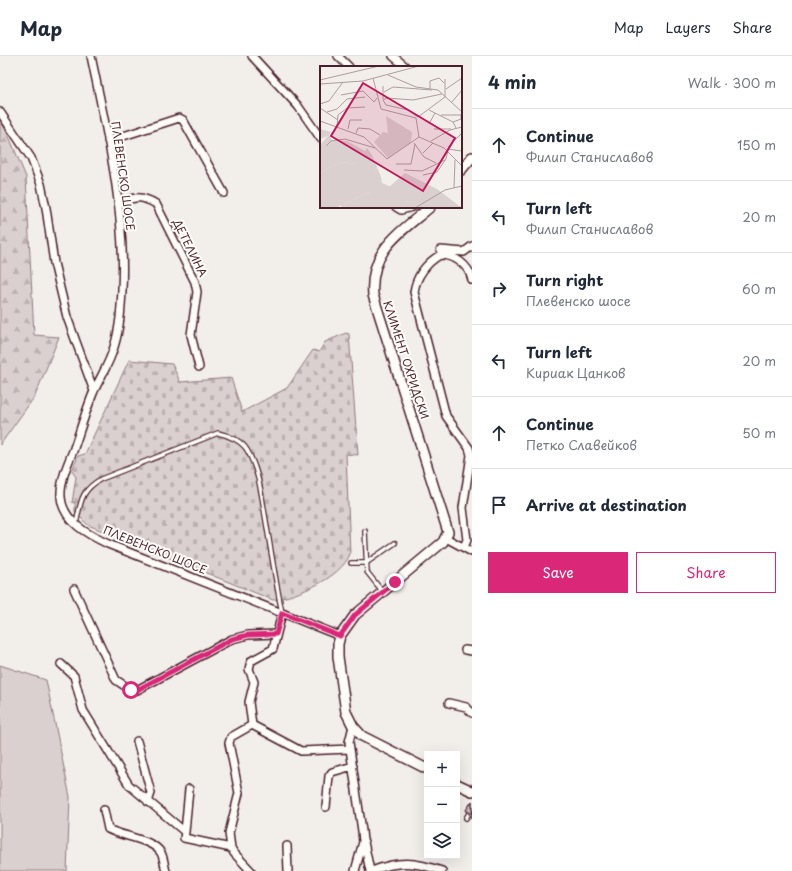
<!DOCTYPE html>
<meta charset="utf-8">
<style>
body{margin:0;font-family:"Playpen Sans",sans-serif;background:#f2f2f3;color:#1f2937}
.controls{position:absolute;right:12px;bottom:12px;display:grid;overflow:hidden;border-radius:0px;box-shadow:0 4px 16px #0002}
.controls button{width:36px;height:36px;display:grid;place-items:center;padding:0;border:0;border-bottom:1px solid #e0e1e3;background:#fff;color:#1f2937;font:20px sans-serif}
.stop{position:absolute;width:12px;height:12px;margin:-9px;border:3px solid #db2777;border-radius:50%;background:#fff}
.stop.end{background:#db2777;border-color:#fff;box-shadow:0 1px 4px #0008}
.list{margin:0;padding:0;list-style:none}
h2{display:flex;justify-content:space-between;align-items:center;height:52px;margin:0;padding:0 16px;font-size:17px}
h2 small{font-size:13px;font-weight:400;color:#747a83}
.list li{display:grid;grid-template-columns:26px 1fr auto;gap:12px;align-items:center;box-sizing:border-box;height:72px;padding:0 16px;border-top:1px solid #e0e1e3}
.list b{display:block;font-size:15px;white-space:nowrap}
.list p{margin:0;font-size:13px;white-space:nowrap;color:#747a83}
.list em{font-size:13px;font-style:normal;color:#747a83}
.actions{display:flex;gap:8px;padding:12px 16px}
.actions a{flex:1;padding:9px 0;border:1px solid #db2777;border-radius:0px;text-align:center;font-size:14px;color:#db2777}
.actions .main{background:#db2777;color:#fff}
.icon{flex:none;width:22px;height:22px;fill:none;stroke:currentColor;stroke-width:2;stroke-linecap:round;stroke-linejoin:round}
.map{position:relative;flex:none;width:472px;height:815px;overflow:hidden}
header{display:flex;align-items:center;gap:24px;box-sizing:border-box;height:56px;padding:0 20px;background:#fff;border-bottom:1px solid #e0e1e3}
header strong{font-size:19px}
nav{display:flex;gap:22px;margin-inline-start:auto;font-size:14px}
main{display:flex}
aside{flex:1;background:#fff}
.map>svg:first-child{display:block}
.green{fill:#d9d0cf;stroke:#92787d}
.forest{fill:url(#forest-firs);stroke:#92787d}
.cemetery{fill:url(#cemetery-stones);stroke:#92787d}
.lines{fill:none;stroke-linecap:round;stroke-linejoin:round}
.service-casing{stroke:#4a1f2b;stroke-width:6}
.minor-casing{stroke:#4a1f2b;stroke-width:10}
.tertiary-casing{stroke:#4a1f2b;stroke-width:12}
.service{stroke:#fdfcf7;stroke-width:3.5}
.minor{stroke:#fdfcf7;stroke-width:7}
.tertiary{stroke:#fdfcf7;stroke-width:9}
.wall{fill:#aca1a1;stroke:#4a1f2b}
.building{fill:#c8bbbb;stroke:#4a1f2b}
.route{stroke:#db2777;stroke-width:5}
.labels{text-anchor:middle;stroke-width:4;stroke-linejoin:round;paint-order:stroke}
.street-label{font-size:11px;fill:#4a1f2b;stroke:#fdfcf7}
.inset-road{fill:none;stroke:#af9c9e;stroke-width:1}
.view{fill:#c2185b;fill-opacity:0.15;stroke:#c2185b;stroke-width:2}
.inset-edge{fill:none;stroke:#4a1f2b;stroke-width:2}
</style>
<header>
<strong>Map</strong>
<nav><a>Map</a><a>Layers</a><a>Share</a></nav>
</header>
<main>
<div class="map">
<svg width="472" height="815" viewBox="0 0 472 815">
<defs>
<pattern id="forest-firs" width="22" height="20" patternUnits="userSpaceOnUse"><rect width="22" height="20" fill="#d9d0cf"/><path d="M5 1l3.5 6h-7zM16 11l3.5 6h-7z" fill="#bcb2b2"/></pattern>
<pattern id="cemetery-stones" width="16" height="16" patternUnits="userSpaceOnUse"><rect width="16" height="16" fill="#d9d0cf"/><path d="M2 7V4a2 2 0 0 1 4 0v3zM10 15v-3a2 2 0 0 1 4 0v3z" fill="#bcb2b2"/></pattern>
</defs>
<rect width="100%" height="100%" fill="#f2efeb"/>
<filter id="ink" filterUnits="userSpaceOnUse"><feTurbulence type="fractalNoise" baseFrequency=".025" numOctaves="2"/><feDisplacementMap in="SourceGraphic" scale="8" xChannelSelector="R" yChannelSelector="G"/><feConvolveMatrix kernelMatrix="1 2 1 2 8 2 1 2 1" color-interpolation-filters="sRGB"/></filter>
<g filter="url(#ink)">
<!-- green -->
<path class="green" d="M0,609L46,624L70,741L67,815H0Z"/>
<!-- forest -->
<path class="forest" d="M0,63L10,83L26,121L34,279L59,281L35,340L0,389Z"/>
<!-- cemetery -->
<path class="cemetery" d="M346,277L349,278L358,399L346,398L350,498C341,522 297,540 273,544L88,469L75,456V446L72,447L76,421L72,415L78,400L85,398L129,304L172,308L180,326L231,322L242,356L287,332L313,294L319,296L325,286Z"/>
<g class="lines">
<!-- service casing -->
<g class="service-casing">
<path id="service" d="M76,468C81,446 80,435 101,423L218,377C228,379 242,385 247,394C259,414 262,442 266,465C271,496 276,526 282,557
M365,475L367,516L382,535
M351,507H366L395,487
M466,762L472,753"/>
</g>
<!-- minor casing -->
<g class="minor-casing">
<path id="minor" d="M91,0C107,77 126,155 122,234C121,253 120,272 114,291C110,306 101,320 94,335C86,354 80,375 73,395C67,409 60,426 61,441C63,466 89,479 108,488L340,580
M252,0L298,50L321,83
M338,0L349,11
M393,0L406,11
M0,56L31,102L41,128L46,152L54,207L67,261L94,335
M108,85L179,62L183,64L224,137
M119,147C136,141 140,139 156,148L195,226L197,236L191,279L199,311
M396,151L401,154L412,151
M440,194L464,196L472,190
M446,482L472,496
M464,491L467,484L463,452L471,399L469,392L446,360L414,236C416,221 426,207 440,199C455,199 469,209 472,224
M74,533L116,624L131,634H137L232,583L248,579L276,578
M465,594L472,595
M61,608L74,620L83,654L129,729L185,776L184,782L231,792
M449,647L466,651L472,657
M252,669L249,646L254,626L249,613L251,605L273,593L282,557
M252,669L301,695L350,693
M353,670L349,686L362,775L363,786L355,815
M137,685L151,737L148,746
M326,751L329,720L332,716L353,710
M104,754L108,773C123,781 153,783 161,797C164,802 164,809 166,815
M185,776L189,733
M364,786L370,815
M287,790L288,815
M251,815L234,797L231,792L229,777L239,737L229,687L231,681L252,669
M372,815C399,804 415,806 442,815"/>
</g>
<!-- tertiary casing -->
<g class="tertiary-casing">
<path id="tertiary" d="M461,114L472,101
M427,713L362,680L353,670L346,656L338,601V588L340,580L355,559L443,486L448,476L373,239C369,194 400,177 430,151
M457,728L472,735"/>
</g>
<!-- service -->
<use href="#service" class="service"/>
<!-- minor -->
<use href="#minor" class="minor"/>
<!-- tertiary -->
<use href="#tertiary" class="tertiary"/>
</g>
<!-- wall -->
<path class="wall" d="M472,745V762L466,754Z"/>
<!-- building -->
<path class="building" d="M472,745V758L466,754Z"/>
</g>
<g class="lines" filter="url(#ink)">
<!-- route -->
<path class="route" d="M131,634H137L232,583L248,579L276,578L282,557L340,580L355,559L395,526"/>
</g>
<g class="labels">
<!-- street labels -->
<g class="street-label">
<text transform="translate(123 120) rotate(82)" y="4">ПЛЕВЕНСКО ШОСЕ</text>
<text transform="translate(190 192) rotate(64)" y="4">ДЕТЕЛИНА</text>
<text transform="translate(406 304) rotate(72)" y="4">КЛИМЕНТ ОХРИДСКИ</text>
<text transform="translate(155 494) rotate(22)" y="4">ПЛЕВЕНСКО ШОСЕ</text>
</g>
</g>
<!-- overview -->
<g transform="translate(320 10)">
<rect width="142" height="142" fill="#f2efeb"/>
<path d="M21,96L57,100L50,118V126L26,137L24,142L19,139V142H5L8,132L1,106ZM85,107L117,123L142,142H95L69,121Z" fill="#d9d0cf"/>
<path d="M0,63L11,66L9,69L12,74L27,75L45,85L47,82L52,89L61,111L62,117L74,122L87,136L98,140L95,142H24L26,137L50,126V108L56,104L57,101L48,105L37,98L21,96L1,106L12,125L6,142H0V79L8,70L0,73Z" fill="#d9d0cf"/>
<path d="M66,50L92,66L91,76L68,92L54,76L63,66L68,67Z" fill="#d9d0cf"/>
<path class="inset-road" d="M68,9L96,21L118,24L142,46M53,12L61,43L96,52M125,13V31M0,14L59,0M0,18L43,15L99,0M63,20V33M110,23V15L119,12L124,17M126,23L142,12M64,26L73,21L112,24M21,29L43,25L54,36L57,32M63,34L67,32L93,34L122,28M63,34L66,39L88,44L98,51M131,37L142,24M0,38L9,35L23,16M0,42L18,54M109,44L133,56L136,62M7,46L17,43L27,33L45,31M121,49H141M98,51L125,31M96,52L99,71L124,82L142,100M0,55L44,71L67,93L99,71M133,56L141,53V48M109,58L115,47M17,60L18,49L27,42L45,41M28,63L30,54H42M114,63H131M36,67L38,62L50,63L60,69M111,75L130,64L142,61M94,77L104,91L116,97M6,80L11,75L25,73L55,82M127,83L142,85M103,87L113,77M76,98H91L95,78M84,104L102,105L125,94M103,109L117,106L126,93L129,80L142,67M134,122L135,94M95,142L125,124L142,120"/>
<path class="view" d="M43,17L135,72L103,125L11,70Z"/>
<rect width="142" height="142" class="inset-edge"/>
</g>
</svg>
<div class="controls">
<button>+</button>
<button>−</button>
<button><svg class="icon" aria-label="layers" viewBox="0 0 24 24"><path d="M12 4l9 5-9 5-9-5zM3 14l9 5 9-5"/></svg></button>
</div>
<div class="stop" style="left:131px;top:634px"></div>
<div class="stop end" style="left:395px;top:526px"></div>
</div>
<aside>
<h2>4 min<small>Walk · 300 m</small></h2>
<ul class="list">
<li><svg class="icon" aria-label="ahead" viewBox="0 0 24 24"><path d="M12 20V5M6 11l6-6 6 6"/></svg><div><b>Continue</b><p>Филип Станиславов</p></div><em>150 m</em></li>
<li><svg class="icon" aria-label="left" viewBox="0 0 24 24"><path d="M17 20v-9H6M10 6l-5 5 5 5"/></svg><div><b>Turn left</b><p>Филип Станиславов</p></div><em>20 m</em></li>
<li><svg class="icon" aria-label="right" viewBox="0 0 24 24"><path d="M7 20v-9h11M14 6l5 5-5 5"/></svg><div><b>Turn right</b><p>Плевенско шосе</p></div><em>60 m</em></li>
<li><svg class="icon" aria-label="left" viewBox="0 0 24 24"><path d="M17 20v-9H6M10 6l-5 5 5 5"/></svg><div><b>Turn left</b><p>Кириак Цанков</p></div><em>20 m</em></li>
<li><svg class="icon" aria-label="ahead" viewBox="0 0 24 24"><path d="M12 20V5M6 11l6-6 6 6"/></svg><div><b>Continue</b><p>Петко Славейков</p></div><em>50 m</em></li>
<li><svg class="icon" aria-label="arrive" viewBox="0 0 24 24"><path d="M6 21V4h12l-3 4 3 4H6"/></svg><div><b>Arrive at destination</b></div></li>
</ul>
<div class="actions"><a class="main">Save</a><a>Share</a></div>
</aside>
</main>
